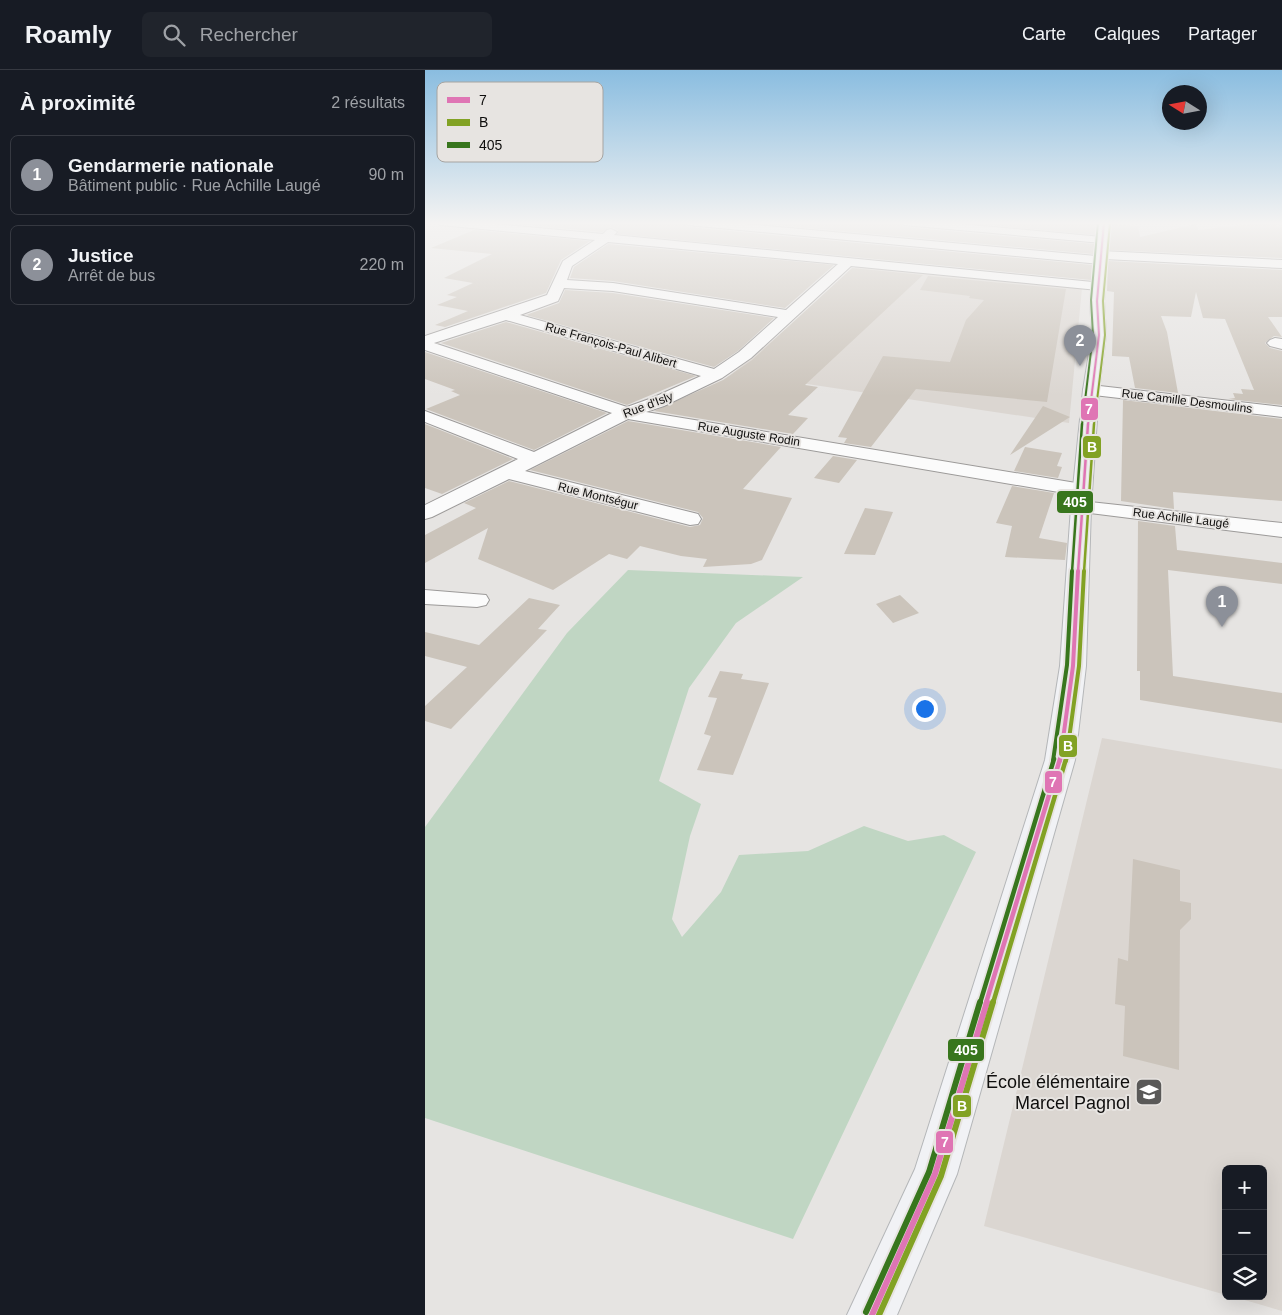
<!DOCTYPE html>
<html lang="fr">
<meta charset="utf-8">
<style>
body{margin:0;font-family:Arial,sans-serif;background:#20242c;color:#f1f3f6}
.controls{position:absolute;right:15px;bottom:15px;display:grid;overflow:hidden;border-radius:8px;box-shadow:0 5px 20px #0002}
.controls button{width:45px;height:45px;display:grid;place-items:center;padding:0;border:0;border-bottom:1px solid #363941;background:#171b24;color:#f1f3f6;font:25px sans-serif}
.compass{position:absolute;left:737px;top:15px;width:45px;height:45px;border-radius:50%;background:#171b24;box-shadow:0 5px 20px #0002;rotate:281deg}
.you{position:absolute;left:499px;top:638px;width:18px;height:18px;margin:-12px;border:4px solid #fff;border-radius:50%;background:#1a73e8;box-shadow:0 0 0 8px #1a73e833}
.badge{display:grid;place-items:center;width:32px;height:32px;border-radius:50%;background:#8c9099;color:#fff;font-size:16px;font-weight:700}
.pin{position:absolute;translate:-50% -41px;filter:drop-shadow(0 1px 2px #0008)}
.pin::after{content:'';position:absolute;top:26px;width:18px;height:15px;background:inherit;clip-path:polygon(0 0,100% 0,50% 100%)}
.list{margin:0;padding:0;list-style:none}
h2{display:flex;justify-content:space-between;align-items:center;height:65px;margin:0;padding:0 20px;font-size:21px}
h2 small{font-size:16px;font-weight:400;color:#9ea1a6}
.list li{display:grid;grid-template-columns:32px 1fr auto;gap:15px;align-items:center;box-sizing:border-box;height:80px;margin:0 10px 10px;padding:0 10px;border:1px solid #363941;border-radius:8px}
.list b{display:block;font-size:19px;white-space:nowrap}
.list p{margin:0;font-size:16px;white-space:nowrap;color:#9ea1a6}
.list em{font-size:16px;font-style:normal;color:#9ea1a6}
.icon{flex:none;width:28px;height:28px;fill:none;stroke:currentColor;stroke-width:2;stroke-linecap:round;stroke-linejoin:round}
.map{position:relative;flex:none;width:857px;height:1245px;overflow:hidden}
header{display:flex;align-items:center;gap:30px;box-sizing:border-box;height:70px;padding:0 25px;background:#171b24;border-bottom:1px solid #363941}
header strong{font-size:24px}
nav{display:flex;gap:28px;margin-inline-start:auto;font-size:18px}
.search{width:350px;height:45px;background:#20242c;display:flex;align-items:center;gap:12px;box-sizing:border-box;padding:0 18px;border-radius:8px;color:#9ea1a6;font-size:19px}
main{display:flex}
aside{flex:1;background:#171b24}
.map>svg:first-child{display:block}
.built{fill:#dbd6d1}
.green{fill:#c0d6c3}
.building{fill:#cbc4bb}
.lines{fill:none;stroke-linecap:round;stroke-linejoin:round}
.minor-casing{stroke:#9c9a99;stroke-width:2}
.major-casing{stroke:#b4b6b8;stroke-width:2}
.minor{fill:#fbfbfb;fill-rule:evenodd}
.major{fill:#f1f2f5;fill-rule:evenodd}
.bus-1-far4-casing{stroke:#e7e4e1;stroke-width:4}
.bus-1-far3-casing{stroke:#e7e4e1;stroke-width:5}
.bus-1-far2-casing{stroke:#e7e4e1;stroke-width:8}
.bus-1-far1-casing{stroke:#e7e4e1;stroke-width:8}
.bus-1-casing{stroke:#e7e4e1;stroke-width:10}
.bus-2-far4-casing{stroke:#e7e4e1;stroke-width:4}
.bus-2-far3-casing{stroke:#e7e4e1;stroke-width:5}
.bus-2-far2-casing{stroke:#e7e4e1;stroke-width:8}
.bus-2-far1-casing{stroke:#e7e4e1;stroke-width:8}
.bus-2-casing{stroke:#e7e4e1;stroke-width:10}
.bus-3-far4-casing{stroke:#e7e4e1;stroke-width:4}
.bus-3-far3-casing{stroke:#e7e4e1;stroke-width:5}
.bus-3-far2-casing{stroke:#e7e4e1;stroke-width:8}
.bus-3-far1-casing{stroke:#e7e4e1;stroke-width:8}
.bus-3-casing{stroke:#e7e4e1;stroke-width:10}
.bus-1-far4{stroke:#df75b4;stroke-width:2}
.bus-1-far3{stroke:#df75b4;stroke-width:2.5}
.bus-1-far2{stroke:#df75b4;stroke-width:4}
.bus-1-far1{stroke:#df75b4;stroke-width:4.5}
.bus-1{stroke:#df75b4;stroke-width:6}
.bus-2-far4{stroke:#82a224;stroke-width:2}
.bus-2-far3{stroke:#82a224;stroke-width:2.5}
.bus-2-far2{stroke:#82a224;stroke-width:4}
.bus-2-far1{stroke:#82a224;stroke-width:4.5}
.bus-2{stroke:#82a224;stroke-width:6}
.bus-3-far4{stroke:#38761d;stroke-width:2}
.bus-3-far3{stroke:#38761d;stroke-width:2.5}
.bus-3-far2{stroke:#38761d;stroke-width:4}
.bus-3-far1{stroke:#38761d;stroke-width:4.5}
.bus-3{stroke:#38761d;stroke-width:6}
.labels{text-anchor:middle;stroke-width:4;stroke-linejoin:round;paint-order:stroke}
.far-street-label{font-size:12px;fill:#0f0e0d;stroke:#e7e4e1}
.near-poi-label{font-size:18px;fill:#0f0e0d;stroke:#e7e4e1;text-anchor:end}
.key{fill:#e7e4e1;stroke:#a6a4a1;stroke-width:1}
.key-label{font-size:14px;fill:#0f0e0d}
.line-badge{stroke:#e7e4e1;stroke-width:2}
.badge-label{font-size:14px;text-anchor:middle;font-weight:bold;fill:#fff}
</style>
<header>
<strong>Roamly</strong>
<div class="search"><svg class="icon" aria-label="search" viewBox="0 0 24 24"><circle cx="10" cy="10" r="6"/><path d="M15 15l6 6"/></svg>Rechercher</div>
<nav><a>Carte</a><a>Calques</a><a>Partager</a></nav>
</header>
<main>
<aside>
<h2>À proximité<small>2 résultats</small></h2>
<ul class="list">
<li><span class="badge">1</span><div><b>Gendarmerie nationale</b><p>Bâtiment public · Rue Achille Laugé</p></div><em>90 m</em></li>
<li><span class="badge">2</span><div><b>Justice</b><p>Arrêt de bus</p></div><em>220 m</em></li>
</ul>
</aside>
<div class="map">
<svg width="857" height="1245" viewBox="0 0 857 1245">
<rect width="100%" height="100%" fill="#e6e4e2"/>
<!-- built -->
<path class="built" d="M433,195L657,218L644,353L308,303L385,239Z
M677,668L857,699V1241L806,1226H838V1099H801V1225L559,1156Z"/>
<!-- green -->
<path class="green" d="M203,500L378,507L311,553L264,618L234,711L276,734L265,766L247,849L257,867L296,822L314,785L383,781L439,756L483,771L519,765L551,782L368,1169L0,1048V757L142,563Z"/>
<!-- building -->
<path class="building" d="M69,152H256L263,157L667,195L666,210L193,164V160L186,157L177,162Z
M317,152H472L479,157L670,174L668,184Z
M533,152H653L672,153L671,165Z
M845,152H848L851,156L857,157V188L684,180L686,154L713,156L715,167L771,154L773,160Z
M49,160L165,171L136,190L121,223L20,257L10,255L43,241L12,235L32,227L22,225L48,213L19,208L67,184L6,178Z
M183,174L409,195L360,238L188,211L145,208L149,197Z
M683,191L857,200V247H843L857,267L849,266L840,273L845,278L857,281V335L803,329L810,328L808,323L818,324L816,319L829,320L800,249L778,248L771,222L766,247L736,246L742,262L753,323L710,318L704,287L687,286L689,222L682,221Z
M427,198L498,205L380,315L393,317L363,345L383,348L368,364L229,341L298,310L327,290Z
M503,206L641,219L622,332L491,319L446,377L419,373L422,368L413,367L458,286L525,292L541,250L559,230L544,228L545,226L495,220Z
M140,220L188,223L349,248L313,281L289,297L101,245L134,233Z
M81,252L271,306L202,335L16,273Z
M0,282L182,343L109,380L1,339L35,325L26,321L30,320L0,309Z
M698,330L857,349V431L748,422L749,439L696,431Z
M618,336L645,347L585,385Z
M203,351L356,377L318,419L367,428L337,490L326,494L278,497L282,489L256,486L215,476L202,489L184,484L128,520L53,489L63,458L0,493V465L51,438L39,433L84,411L265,457L275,455L278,448L273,442L105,400Z
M0,354L88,389L17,424L0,418Z
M600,377L637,383L632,396L637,397L633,408L589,401Z
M408,386L432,390L414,413L389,408Z
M587,416L629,423L614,468L642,473L640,490L580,487L587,456L571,453Z
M440,438L468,442L450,485L419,484Z
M713,451L750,456L752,480L857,493V514L743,500L748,606L857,623V653L715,630V601H712Z
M475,525L494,543L468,553L451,534Z
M104,528L135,535L113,559L122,560L26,659L0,651V636L42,597L0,586V562L54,575Z
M295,601L318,604L316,609L344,613L308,705L272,700L286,666L279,664L292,628L283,627Z
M708,789L755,800V831L766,833V849L755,860L754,1000L698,986L700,936L690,934L693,888L703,891Z"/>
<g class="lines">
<!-- minor casing -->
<g class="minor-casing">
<path id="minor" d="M11,152H49L178,164L182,160L186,159L192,162L189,165L678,213L680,216L678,219L673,220L426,196L326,288L297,308L239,336L221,342L657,414L664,416L667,420L664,424L657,426L203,349L100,401L273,444L276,449L273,454L265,455L84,409L7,447L0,449V435L93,389L0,352V341L109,382L187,343L0,280V266L122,225L138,191L170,170L16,155ZM183,172L413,194L361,240L188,213L142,210L147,196ZM139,218L188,221L353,247L314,282L289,299L95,245L133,231ZM81,250L276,306L227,328L202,337L9,273Z
M258,152H298L671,186L672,182L676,181L857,190V198L680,189L679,193L675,194L263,155Z
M474,152H514L677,167L683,170L677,173L479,155Z
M850,268L857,269V279L845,276L842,273L845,270Z
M666,315L857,337V347L660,324L658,320L660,316Z
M656,431L857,453V467L649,441L646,437L649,433Z
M0,520L61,525L64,530L61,535L52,537L0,534Z"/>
</g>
<!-- major casing -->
<g class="major-casing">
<path id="major" d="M674,152H684L679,231L681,265L674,320L666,437L661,596L650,690L532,1104L472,1245H422L490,1099L620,690L635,596L646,437L658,320L667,265L665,231Z
M850,152H857V155L851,154Z"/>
</g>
<!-- minor -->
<use href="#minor" class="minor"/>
<!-- major -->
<use href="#major" class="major"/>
<!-- bus-1-far4 casing -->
<g class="bus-1-far4-casing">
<path id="bus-1-far4" d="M663,355L674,265L672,231L679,152"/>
</g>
<!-- bus-1-far3 casing -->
<g class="bus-1-far3-casing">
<path id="bus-1-far3" d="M653,502L663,354"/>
</g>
<!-- bus-1-far2 casing -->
<g class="bus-1-far2-casing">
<path id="bus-1-far2" d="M635,691L648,596L653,501"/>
</g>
<!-- bus-1-far1 casing -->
<g class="bus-1-far1-casing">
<path id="bus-1-far1" d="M561,933L635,689"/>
</g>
<!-- bus-1 casing -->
<g class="bus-1-casing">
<path id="bus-1" d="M447,1245L510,1104L562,932"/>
</g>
<!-- bus-2-far4 casing -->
<g class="bus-2-far4-casing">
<path id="bus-2-far4" d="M669,355L680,265L678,231L685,153"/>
</g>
<!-- bus-2-far3 casing -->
<g class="bus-2-far3-casing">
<path id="bus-2-far3" d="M659,502L669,354"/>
</g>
<!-- bus-2-far2 casing -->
<g class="bus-2-far2-casing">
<path id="bus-2-far2" d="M641,691L654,596L659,501"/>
</g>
<!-- bus-2-far1 casing -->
<g class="bus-2-far1-casing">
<path id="bus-2-far1" d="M568,933L641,689"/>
</g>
<!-- bus-2 casing -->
<g class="bus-2-casing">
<path id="bus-2" d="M454,1245L516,1106L568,932"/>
</g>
<!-- bus-3-far4 casing -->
<g class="bus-3-far4-casing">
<path id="bus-3-far4" d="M657,355L668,265L666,230L673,152"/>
</g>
<!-- bus-3-far3 casing -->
<g class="bus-3-far3-casing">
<path id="bus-3-far3" d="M647,502L657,354"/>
</g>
<!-- bus-3-far2 casing -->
<g class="bus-3-far2-casing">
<path id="bus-3-far2" d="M628,691L642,595L647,501"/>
</g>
<!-- bus-3-far1 casing -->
<g class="bus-3-far1-casing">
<path id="bus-3-far1" d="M555,933L629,689"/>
</g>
<!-- bus-3 casing -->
<g class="bus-3-casing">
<path id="bus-3" d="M441,1242L504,1102L555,932"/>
</g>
<!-- bus-1-far4 -->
<use href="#bus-1-far4" class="bus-1-far4"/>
<!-- bus-1-far3 -->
<use href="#bus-1-far3" class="bus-1-far3"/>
<!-- bus-1-far2 -->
<use href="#bus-1-far2" class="bus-1-far2"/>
<!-- bus-1-far1 -->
<use href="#bus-1-far1" class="bus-1-far1"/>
<!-- bus-1 -->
<use href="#bus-1" class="bus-1"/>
<!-- bus-2-far4 -->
<use href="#bus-2-far4" class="bus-2-far4"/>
<!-- bus-2-far3 -->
<use href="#bus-2-far3" class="bus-2-far3"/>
<!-- bus-2-far2 -->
<use href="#bus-2-far2" class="bus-2-far2"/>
<!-- bus-2-far1 -->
<use href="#bus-2-far1" class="bus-2-far1"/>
<!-- bus-2 -->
<use href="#bus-2" class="bus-2"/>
<!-- bus-3-far4 -->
<use href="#bus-3-far4" class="bus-3-far4"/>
<!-- bus-3-far3 -->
<use href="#bus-3-far3" class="bus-3-far3"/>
<!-- bus-3-far2 -->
<use href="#bus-3-far2" class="bus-3-far2"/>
<!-- bus-3-far1 -->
<use href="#bus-3-far1" class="bus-3-far1"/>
<!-- bus-3 -->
<use href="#bus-3" class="bus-3"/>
</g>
<!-- sky -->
<linearGradient id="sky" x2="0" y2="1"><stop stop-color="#8abde0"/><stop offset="0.47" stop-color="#f4f3f2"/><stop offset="1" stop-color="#f4f3f2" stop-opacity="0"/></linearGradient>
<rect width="857" height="326" fill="url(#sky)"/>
<!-- icons -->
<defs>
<g id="school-square" transform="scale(1.4375)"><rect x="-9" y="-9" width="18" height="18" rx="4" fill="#5a5958" stroke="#e7e4e1"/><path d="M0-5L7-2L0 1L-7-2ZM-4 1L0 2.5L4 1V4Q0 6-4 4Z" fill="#fff"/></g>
</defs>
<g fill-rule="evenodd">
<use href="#school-square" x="724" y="1022"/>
</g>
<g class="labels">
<!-- far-street labels -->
<g class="far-street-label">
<text transform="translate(186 275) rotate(16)" y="4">Rue François-Paul Alibert</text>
<text transform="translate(762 331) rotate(7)" y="4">Rue Camille Desmoulins</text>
<text transform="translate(223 335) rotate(-21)" y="4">Rue d'Isly</text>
<text transform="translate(324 364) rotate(9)" y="4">Rue Auguste Rodin</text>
<text transform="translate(173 426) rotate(14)" y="4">Rue Montségur</text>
<text transform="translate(756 448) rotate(7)" y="4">Rue Achille Laugé</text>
</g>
<!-- near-poi labels -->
<g class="near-poi-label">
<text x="705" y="1018">École élémentaire<tspan x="705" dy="21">Marcel Pagnol</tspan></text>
</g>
</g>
<!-- legend -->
<rect x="12" y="12" width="166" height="80" rx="8" class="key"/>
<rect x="22" y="27" width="23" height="6" fill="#df75b4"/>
<rect x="22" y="49" width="23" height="7" fill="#82a224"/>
<rect x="22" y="72" width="23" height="6" fill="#38761d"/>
<g class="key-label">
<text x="54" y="35">7</text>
<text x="54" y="57">B</text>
<text x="54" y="80">405</text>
</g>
<g class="line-badge">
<rect x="655" y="327" width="19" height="24" rx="5" fill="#df75b4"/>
<rect x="657" y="365" width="20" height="24" rx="5" fill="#82a224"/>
<rect x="631" y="420" width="38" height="24" rx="5" fill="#38761d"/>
<rect x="633" y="664" width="20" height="24" rx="5" fill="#82a224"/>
<rect x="619" y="700" width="19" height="24" rx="5" fill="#df75b4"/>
<rect x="522" y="968" width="38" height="24" rx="5" fill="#38761d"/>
<rect x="527" y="1024" width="20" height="24" rx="5" fill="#82a224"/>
<rect x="510" y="1060" width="19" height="24" rx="5" fill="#df75b4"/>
</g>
<g class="badge-label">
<text x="664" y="344">7</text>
<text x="667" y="382">B</text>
<text x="650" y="437">405</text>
<text x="643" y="681">B</text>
<text x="628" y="717">7</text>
<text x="541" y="985">405</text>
<text x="537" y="1041">B</text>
<text x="520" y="1077">7</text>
</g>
</svg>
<div class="controls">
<button>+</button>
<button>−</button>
<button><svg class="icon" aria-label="layers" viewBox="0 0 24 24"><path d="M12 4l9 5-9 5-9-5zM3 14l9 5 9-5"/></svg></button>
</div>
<svg class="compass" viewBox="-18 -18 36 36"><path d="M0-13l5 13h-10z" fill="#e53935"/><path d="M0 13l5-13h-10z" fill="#9ea1a6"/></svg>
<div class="you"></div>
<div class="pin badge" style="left:797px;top:557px">1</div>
<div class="pin badge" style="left:655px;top:296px">2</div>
</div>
</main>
